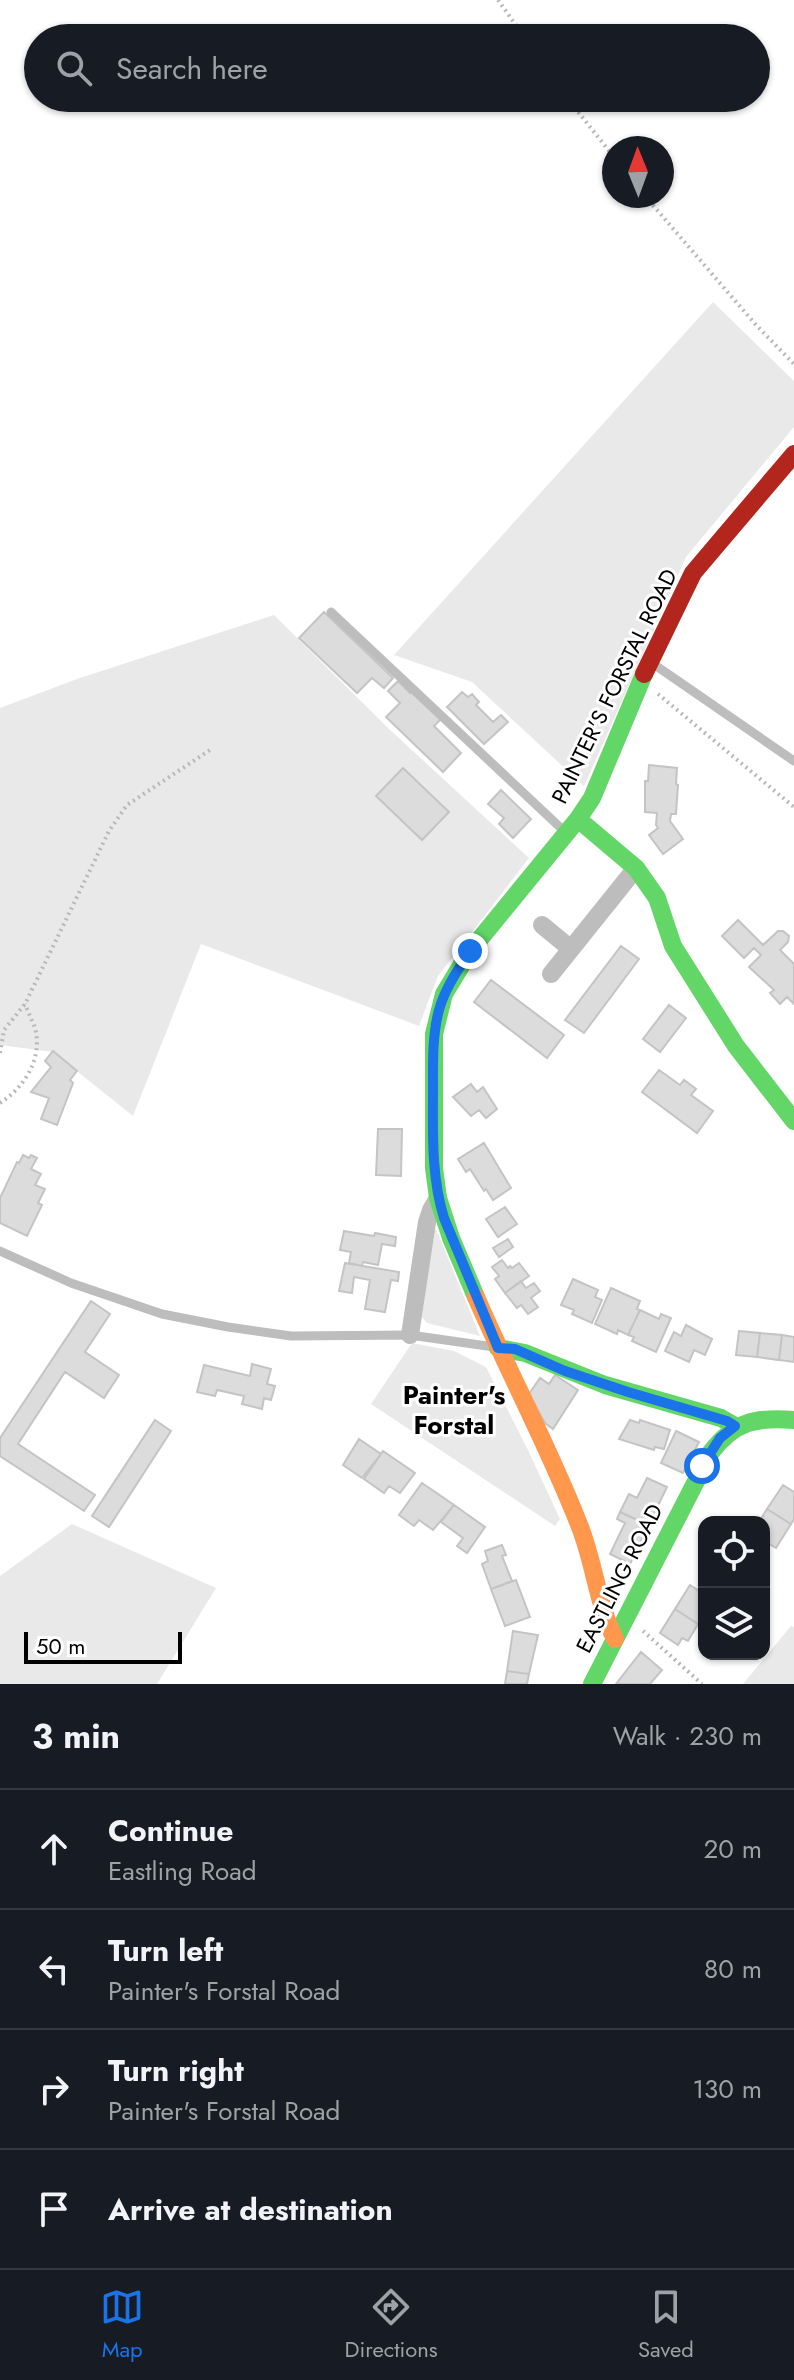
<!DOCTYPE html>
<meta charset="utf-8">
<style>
body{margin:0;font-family:Jost,sans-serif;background:#20242c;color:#f1f3f6}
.controls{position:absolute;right:24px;bottom:24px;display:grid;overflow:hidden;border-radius:16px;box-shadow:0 2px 6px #0004}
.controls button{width:72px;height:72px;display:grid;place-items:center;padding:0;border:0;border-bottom:2px solid #363941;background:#171b24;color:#f1f3f6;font:40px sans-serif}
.compass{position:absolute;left:602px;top:136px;width:72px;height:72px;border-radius:50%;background:#171b24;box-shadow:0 2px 6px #0004;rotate:359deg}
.scale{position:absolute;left:24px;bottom:20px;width:158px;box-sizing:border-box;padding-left:8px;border:4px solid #000;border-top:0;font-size:22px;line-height:28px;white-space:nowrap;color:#000;-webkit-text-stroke:6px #fff;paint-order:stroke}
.stop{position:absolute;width:24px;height:24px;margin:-18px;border:6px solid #1a73e8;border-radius:50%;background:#fff}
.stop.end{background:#1a73e8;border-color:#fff;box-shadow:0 2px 8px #0008}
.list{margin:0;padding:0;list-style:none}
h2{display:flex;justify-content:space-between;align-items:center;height:104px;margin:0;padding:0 32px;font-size:34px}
h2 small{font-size:26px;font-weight:400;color:#9ea1a6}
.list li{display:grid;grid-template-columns:52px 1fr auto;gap:24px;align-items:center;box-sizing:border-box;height:120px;padding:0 32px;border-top:2px solid #363941}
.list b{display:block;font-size:30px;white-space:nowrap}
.list p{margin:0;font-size:26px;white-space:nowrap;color:#9ea1a6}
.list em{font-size:26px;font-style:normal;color:#9ea1a6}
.icon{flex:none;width:44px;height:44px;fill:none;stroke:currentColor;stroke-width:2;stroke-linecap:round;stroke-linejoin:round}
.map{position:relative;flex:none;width:794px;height:1684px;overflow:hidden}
.search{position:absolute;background:#171b24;box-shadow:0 2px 6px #0004;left:24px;right:24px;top:24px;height:88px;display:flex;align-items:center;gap:20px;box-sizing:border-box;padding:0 28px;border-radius:44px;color:#9ea1a6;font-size:30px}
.sheet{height:584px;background:#171b24}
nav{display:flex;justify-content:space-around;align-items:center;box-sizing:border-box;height:112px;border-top:2px solid #363941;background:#171b24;font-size:22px;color:#9ea1a6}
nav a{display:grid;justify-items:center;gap:4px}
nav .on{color:#1a73e8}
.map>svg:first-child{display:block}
.green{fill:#e9e9e9}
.building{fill:#dcdcdc;stroke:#c4c4c4;stroke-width:2}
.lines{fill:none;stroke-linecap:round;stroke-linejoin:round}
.path{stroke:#b8b8b8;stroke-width:4;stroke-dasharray:2 4;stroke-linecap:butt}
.lane{stroke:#bdbdbd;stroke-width:9}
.street{stroke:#bdbdbd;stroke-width:18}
.fast{stroke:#63d668;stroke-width:18}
.slow{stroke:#ff974d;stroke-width:18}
.jam{stroke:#b3261e;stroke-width:18}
.route{stroke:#1a73e8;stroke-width:10}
.labels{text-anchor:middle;stroke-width:6;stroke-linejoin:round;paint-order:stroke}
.street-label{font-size:22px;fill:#000;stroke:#fff}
.quarter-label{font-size:26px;font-weight:bold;fill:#000;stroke:#fff}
</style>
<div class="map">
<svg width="794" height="1684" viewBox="0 0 794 1684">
<rect width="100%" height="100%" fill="#fff"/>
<!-- green -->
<path class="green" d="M713,302L794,381V427L686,557L584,786L472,682L394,655Z
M274,615L388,728L529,858L438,976L419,1026L201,944L133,1116L53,1052L0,1045V708L77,679Z
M436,1229L480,1336L427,1323L422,1317L433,1231Z
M412,1343L454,1351L486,1367L528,1450L560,1519L555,1526L371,1404Z
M72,1524L216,1588L157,1684H0V1576Z
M791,1626L794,1627V1684H743Z"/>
<!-- building -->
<path class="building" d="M324,612L393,678L384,688L372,678L357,693L299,638Z
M398,681L410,693L412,691L441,719L434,726L461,753L443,772L386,717L400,703L388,691Z
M462,692L468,697L472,694L479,702L476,705L493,722L501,715L508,722L484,744L447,707Z
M649,765L677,768L676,784L678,785L676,814H671L670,821L683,839L663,854L649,835L658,828L656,825L657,813L645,812V781H648Z
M403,768L449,812L422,840L376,796Z
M501,790L531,819L513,838L499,824L504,818L488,804Z
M738,920L763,945L778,931H783L789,936L788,942L780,950L794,964V1004L787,997L780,1004L770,993L774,990L749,967L761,955L754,948L744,958L722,936Z
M621,946L639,959L584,1033L565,1020Z
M491,980L564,1035L547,1058L474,1002Z
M669,1005L686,1018L660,1052L643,1039Z
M53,1051L77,1071L70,1080L73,1083L57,1125L41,1119L49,1098L31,1092L51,1067L45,1061Z
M659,1070L680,1085L684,1080L696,1089L691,1095L713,1111L697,1133L642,1092Z
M471,1084L477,1092L483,1087L497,1109L486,1118L479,1110L471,1116L453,1097Z
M378,1129H402L401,1176L376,1175Z
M484,1143L511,1188L493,1200L486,1189L484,1191L470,1169L466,1172L458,1159Z
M23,1155L29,1158L31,1155L37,1158L31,1169L41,1174L35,1185L45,1189L38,1203L42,1205L27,1236L0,1223V1198L17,1162L19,1163Z
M505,1207L517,1224L498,1237L486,1219Z
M344,1231L374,1236L375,1233L396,1237L395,1246L382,1244L378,1265L363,1262L362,1266L349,1263L351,1252L340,1250Z
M508,1239L513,1247L499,1257L493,1248Z
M502,1260L508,1268L510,1266L512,1268L519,1263L529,1276L505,1293L495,1279L499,1276L492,1267Z
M345,1263L399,1272L398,1281L391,1280L385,1312L365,1309L370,1280L354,1277L352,1293L339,1291Z
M573,1279L598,1290L595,1297L602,1300L592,1323L572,1314L574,1310L561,1305Z
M521,1281L526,1288L534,1283L540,1291L531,1298L538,1307L528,1314L521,1305L517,1308L505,1293Z
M611,1288L640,1301L637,1309L640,1310L628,1335L618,1330L617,1334L595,1324Z
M91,1301L110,1314L85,1352L119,1375L104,1398L65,1372L18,1444L95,1495L84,1511L0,1456V1438Z
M640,1310L659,1319L661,1314L671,1318L656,1352L632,1341L634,1337L628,1335Z
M686,1325L712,1339L705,1355L694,1350L689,1362L665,1351L674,1332L681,1336Z
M739,1331L760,1333L757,1357L736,1355Z
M760,1333L782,1335L779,1360L757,1357Z
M782,1335L794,1337V1362L779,1360Z
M252,1364L271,1369L267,1384L275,1386L271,1400L264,1398L262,1409L242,1404L244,1396L217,1390L215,1396L197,1392L204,1365L250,1376Z
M555,1375L578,1390L553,1429L545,1423L529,1394L540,1378L549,1384Z
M155,1420L171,1431L109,1527L92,1516Z
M630,1420L639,1423L640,1420L670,1430L664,1449L655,1447L654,1450L619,1439Z
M676,1431L699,1442L683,1473L661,1463Z
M359,1439L381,1454L362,1478L343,1465Z
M383,1451L415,1473L400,1493L389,1486L384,1493L364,1479Z
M647,1478L667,1487L652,1518L647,1516L644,1523L620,1512L629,1494L637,1498Z
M422,1483L454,1505L433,1530L419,1520L414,1526L399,1515Z
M783,1485L794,1492V1519L791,1524L767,1509Z
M454,1505L485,1527L467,1553L457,1546L463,1538L441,1522Z
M767,1509L791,1524L776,1548L764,1541V1522H759Z
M620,1512L644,1523L641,1530L645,1532L630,1564L610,1554L625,1523L617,1519Z
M502,1545L506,1555L502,1556L512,1581L491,1589L482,1564L488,1561L485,1551Z
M516,1580L530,1617L505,1626L491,1589Z
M690,1585L704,1594V1615L698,1624L675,1609Z
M675,1609L698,1624L688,1641L682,1638L678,1645L660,1633Z
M513,1631L538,1635L529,1674L507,1671Z
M641,1652L662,1670L650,1684H616Z
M507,1671L529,1674L527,1684H505Z"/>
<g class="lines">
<!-- path -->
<path class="path" d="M498,0L525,38
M567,98L614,157
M645,196L756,325L794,364
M658,694L794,807
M0,1053L4,1030L25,1004L109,831L127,805L213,748
M0,1103C25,1087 43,1058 35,1028C32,1020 28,1012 25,1004
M643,1631L702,1684"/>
<!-- lane -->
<path class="lane" d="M331,612L564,831
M652,663L794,761
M0,1251L71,1283L162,1314L228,1327L291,1336L410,1335L494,1347"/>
<!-- street -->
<path class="street" d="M542,925L571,949
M551,974L636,868
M410,1335L427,1222L431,1210L438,1198"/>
<!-- fast -->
<path class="fast" d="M578,819L636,868L657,898L673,946L736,1046L794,1121
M476,1297L451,1238L438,1198L434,1168V1034L444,994L470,951L578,819L592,798L644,674
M498,1348L525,1353L605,1385L721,1418L735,1426
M592,1684L711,1452C735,1421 756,1417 794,1420"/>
<!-- slow -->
<path class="slow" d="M476,1297C509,1373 548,1446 578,1522C594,1559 597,1604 615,1639"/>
<!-- jam -->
<path class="jam" d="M644,674L693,573L794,454"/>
</g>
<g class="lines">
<!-- route -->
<path class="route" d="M470,951C458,970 445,988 439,1010C432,1036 433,1064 433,1090C433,1133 431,1176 444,1218L498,1348L515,1349L565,1371L628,1392L727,1421L735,1426L720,1438L702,1466"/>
</g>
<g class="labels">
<!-- street labels -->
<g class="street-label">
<text transform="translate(614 686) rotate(-64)" y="8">PAINTER'S FORSTAL ROAD</text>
<text transform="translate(619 1578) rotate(-63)" y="8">EASTLING ROAD</text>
</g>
<!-- quarter labels -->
<g class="quarter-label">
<text x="454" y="1404">Painter's<tspan x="454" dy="30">Forstal</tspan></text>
</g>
</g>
</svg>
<div class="controls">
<button><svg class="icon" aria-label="locate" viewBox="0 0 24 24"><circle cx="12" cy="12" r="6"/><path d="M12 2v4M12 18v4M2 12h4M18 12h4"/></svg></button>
<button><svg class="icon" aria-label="layers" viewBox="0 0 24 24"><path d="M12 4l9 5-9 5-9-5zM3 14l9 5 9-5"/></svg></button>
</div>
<svg class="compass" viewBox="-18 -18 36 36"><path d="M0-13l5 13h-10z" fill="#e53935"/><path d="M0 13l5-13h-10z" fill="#9ea1a6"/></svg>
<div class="scale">50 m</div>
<div class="stop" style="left:702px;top:1466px"></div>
<div class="stop end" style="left:470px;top:951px"></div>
<div class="search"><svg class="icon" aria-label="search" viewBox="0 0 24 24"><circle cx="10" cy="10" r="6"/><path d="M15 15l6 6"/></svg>Search here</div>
</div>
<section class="sheet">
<h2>3 min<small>Walk · 230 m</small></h2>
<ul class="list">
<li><svg class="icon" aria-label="ahead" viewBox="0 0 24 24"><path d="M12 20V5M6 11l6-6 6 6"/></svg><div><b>Continue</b><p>Eastling Road</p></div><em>20 m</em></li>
<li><svg class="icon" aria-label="left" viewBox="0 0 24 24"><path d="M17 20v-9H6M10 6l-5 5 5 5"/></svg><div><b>Turn left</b><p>Painter's Forstal Road</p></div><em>80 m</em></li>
<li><svg class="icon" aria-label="right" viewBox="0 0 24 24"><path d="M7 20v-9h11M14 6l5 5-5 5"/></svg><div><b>Turn right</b><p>Painter's Forstal Road</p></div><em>130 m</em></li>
<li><svg class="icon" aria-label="arrive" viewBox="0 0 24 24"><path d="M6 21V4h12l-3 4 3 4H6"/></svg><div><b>Arrive at destination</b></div></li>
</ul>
</section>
<nav>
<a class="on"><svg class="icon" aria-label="map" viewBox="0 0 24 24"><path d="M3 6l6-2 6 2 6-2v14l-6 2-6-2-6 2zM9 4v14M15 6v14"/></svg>Map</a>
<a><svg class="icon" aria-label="directions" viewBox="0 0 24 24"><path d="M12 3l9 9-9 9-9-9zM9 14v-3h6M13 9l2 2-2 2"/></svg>Directions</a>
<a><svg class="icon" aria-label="saved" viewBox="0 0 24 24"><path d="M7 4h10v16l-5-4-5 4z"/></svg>Saved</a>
</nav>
